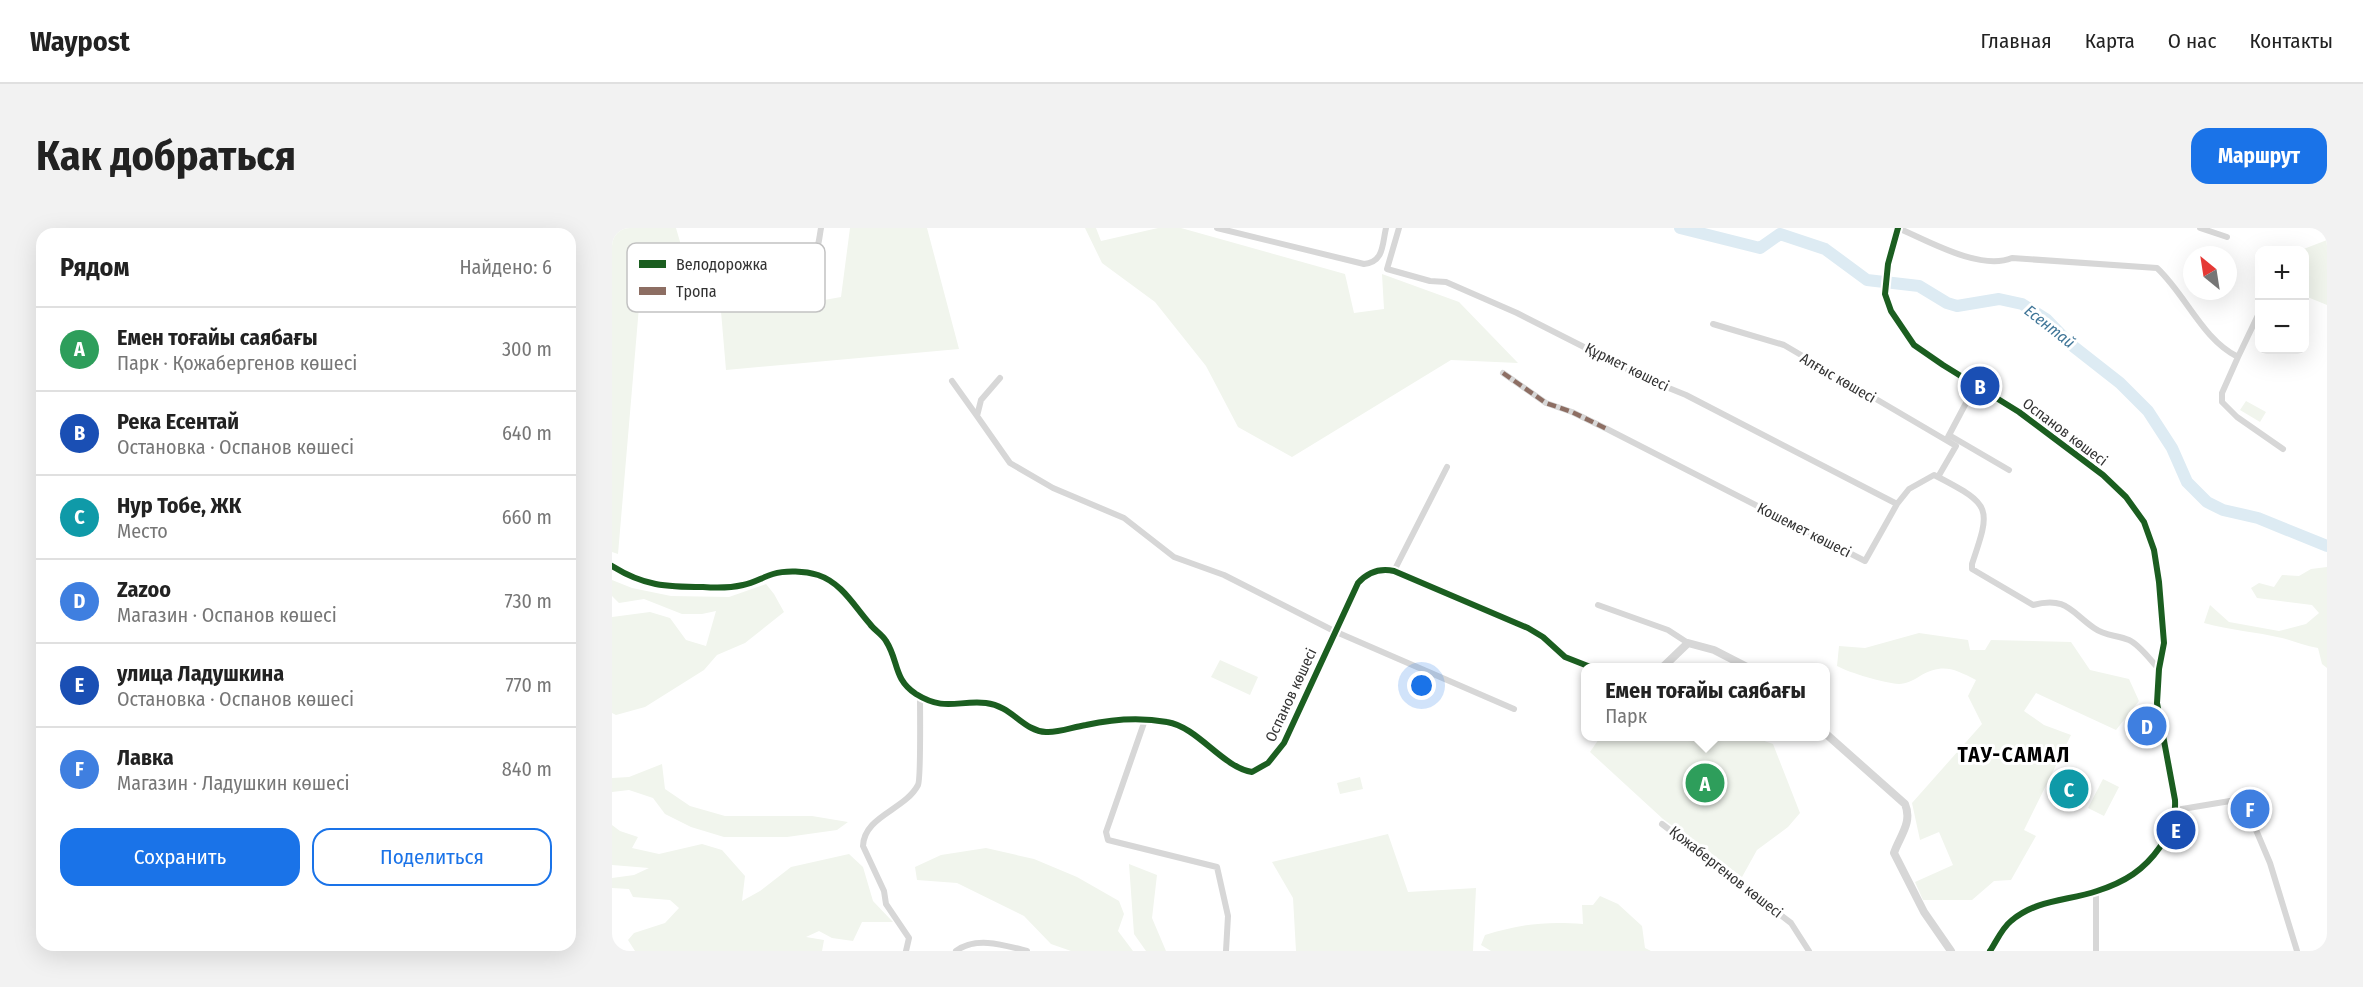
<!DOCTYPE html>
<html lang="ru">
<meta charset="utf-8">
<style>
body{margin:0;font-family:"Fira Sans Condensed",sans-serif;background:#f2f2f2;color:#222}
.controls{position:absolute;right:18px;top:18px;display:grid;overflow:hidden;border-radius:12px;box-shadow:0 6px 24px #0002}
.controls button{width:54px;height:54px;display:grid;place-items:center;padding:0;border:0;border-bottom:2px solid #e0e0e0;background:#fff;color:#222;font:30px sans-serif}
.compass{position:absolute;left:1571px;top:18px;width:54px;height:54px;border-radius:50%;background:#fff;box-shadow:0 6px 24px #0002;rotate:330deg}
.you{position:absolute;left:810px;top:458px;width:21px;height:21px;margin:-15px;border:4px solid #fff;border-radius:50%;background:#1a73e8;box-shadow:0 0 0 9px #1a73e833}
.badge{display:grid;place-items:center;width:39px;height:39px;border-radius:50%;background:#1a73e8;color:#fff;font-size:20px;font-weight:700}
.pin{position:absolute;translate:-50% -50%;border:3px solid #fff;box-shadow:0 2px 6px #0006}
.popup{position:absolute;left:969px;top:435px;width:249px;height:78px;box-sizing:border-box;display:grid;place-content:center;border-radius:12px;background:#fff;filter:drop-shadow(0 2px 4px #0005);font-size:20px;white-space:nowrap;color:#767676}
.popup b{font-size:22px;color:#222}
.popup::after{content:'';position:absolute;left:50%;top:100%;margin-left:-12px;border:12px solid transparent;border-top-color:#fff}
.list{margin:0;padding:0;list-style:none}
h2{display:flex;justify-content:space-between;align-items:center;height:78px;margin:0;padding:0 24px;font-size:26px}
h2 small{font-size:20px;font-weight:400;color:#767676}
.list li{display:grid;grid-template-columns:39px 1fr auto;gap:18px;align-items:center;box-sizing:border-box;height:84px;padding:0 24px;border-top:2px solid #e0e0e0}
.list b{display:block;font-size:22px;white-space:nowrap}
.list p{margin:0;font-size:20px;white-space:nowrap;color:#767676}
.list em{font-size:20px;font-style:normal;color:#767676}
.actions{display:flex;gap:12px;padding:18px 24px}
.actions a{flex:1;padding:14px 0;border:2px solid #1a73e8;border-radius:18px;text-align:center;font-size:21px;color:#1a73e8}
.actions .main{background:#1a73e8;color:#fff}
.map{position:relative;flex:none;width:1715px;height:723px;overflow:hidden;border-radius:18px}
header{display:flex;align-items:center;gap:36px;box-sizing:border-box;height:84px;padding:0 30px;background:#fff;border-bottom:2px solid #e0e0e0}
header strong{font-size:28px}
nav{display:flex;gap:33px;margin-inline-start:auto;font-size:21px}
.intro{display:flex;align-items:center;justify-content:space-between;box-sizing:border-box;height:144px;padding:0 36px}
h1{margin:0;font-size:42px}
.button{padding:15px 27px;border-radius:18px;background:#1a73e8;color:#fff;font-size:21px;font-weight:700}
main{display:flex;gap:36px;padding:0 36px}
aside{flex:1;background:#fff;border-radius:18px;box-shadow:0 6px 24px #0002}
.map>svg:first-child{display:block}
.green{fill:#f1f5ed}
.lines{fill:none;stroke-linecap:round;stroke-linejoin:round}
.river{stroke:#ddebf3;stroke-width:12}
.minor{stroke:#d7d7d7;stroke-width:6}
.tertiary{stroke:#d7d7d7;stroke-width:8}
.quiet{stroke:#8d6e63;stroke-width:4.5;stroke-dasharray:9 4.5;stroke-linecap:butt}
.cycleway-casing{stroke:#fff;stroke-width:10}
.cycleway{stroke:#1b5e20;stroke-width:6}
.labels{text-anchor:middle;stroke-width:6;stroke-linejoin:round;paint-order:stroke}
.street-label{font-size:15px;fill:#333;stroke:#fff}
.water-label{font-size:16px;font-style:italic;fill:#3f7597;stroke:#fff}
.district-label{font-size:21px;font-weight:bold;letter-spacing:1.5px;fill:#000;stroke:#fff}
.key{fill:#fff;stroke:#c2c2c2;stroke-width:1.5}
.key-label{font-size:16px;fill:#333}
</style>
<header>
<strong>Waypost</strong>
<nav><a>Главная</a><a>Карта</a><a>О нас</a><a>Контакты</a></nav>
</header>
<div class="intro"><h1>Как добраться</h1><a class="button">Маршрут</a></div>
<main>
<aside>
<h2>Рядом<small>Найдено: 6</small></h2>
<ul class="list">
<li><span class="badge" style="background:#2e9e5b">A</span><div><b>Емен тоғайы саябағы</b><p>Парк · Қожабергенов көшесі</p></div><em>300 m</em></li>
<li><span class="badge" style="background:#1a4fb4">B</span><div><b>Река Есентай</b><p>Остановка · Оспанов көшесі</p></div><em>640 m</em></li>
<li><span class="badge" style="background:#0f9aa8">C</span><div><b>Нур Тобе, ЖК</b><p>Место</p></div><em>660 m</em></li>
<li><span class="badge" style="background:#3f7fe0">D</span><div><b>Zazoo</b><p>Магазин · Оспанов көшесі</p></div><em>730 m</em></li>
<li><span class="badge" style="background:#1a4fb4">E</span><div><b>улица Ладушкина</b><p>Остановка · Оспанов көшесі</p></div><em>770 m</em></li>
<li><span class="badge" style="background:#3f7fe0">F</span><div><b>Лавка</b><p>Магазин · Ладушкин көшесі</p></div><em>840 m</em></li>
</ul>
<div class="actions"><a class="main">Сохранить</a><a>Поделиться</a></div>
</aside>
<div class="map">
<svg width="1715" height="723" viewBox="0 0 1715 723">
<rect width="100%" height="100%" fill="#fff"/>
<!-- green -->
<path class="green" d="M0,0H64L73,31L116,27L141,41L157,60L168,80L229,69L238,0H315L347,121L114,142L107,60L28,67L6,326L0,324Z
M473,0H484L489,13L546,0H569L733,46L742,85L772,81L770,46L847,74L906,135L839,132L680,229L626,199L594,138L543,74L490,35Z
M1715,12V77L1693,68L1692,22H1689Z
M1634,173L1654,184L1648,194L1628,182Z
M1715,339V440L1710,436L1706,420C1693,418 1682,413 1670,410C1644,404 1618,402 1592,395L1598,377L1617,394L1667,403L1694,396L1707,385L1700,377L1645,370L1639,360L1647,355L1662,359L1670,347L1687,348L1699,341Z
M0,352L20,360L59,368L117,369L154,356L162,366L172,384L133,415L105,427L92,442L33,479L4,487L0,485V389L38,384L58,390L74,412L94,418L104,383L90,386H70L32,371L7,375L0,368Z
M1307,405L1356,412L1358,422H1373L1379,412L1459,414L1478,442L1517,451L1527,473L1504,502L1424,465L1412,483L1432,497L1459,507L1412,602L1424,608L1399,652L1382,653L1360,672H1311L1303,654L1341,637L1327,604L1308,612L1300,575L1370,496L1356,468L1364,452C1342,441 1331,435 1308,448C1302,452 1294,456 1287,456C1272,455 1238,445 1225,438L1227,418L1253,420Z
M608,432L646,449L638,467L599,449Z
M989,508H1138L1161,516L1188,585L1176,599L1145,622L1130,649L1051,591L978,524Z
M50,536L53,561L78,578L113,588H200L236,594L225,602L175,609H112L79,599L53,586L41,570L17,562L0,564V550L17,549Z
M748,549L751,561L728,566L725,555Z
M1491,551L1507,559L1492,588L1476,580Z
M0,597L8,603L26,609L20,620L47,626L90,616L110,622L133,648L130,673L148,663L179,639L237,626L251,639L261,673L281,694H250L241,713L220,710L207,703L194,709L212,712L210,723H23L16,712L22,705L53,695L67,680L58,672L21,669L17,661L0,660V650L22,647L37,640L0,637Z
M776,606L796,664L864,660L861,723H684L681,670L660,634Z
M374,620L422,631L465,649L507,673L512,686L506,703L521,723H459L439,716L412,688L345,655L305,652L303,639L329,627Z
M517,636L545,647L540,690L554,723H534L522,706Z
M988,668L1006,676L1030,698L1033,720L1039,723H879L869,717L873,707C908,696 934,693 971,696L970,677H981Z"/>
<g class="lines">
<!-- river -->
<path class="river" d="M1068,0L1148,20L1168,6L1213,21L1255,52L1307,58L1335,75L1345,78L1387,71L1410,76L1434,91L1457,115L1508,155L1536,183L1560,220L1575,254L1595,274L1611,282L1646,290L1715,318"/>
<!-- minor -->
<path class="minor" d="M605,0L752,36C772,34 770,17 774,0
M787,0L775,41L818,53L834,54L905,85L1037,152L1074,167L1285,276
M1286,0C1316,13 1368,43 1400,30L1545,40C1574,67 1590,111 1626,129L1610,165V174L1625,189L1671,221
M1588,0L1615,9
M182,35C207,31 205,23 209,0
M1626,129L1648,83
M891,145L934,175L960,184L995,201L1253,333L1285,276L1297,261L1322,247L1326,249L1344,218L1172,117L1101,96
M388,150L369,172L365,188L398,235L441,260L512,290L562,329L612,347L722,403L902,481
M340,153L365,188
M1337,207L1397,242
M1336,209L1363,158
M1326,249C1380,277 1379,280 1360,336V341L1421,377C1454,368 1459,384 1482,400C1493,408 1505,407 1517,412C1528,417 1539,433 1547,441
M782,343L835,239
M986,377L1056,402L1076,415
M533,492L494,604L496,612L605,639L616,688L614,723
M1564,582L1624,572L1633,576L1658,635L1685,723
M1050,596L1179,695L1197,723
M1484,664V723
M294,723L297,710L274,676L272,663L251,618C252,588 293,582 306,557C309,551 308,482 308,468
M344,723C364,708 392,717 415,723"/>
<!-- tertiary -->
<path class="tertiary" d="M1286,0L1276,36L1273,66L1279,83L1302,117L1331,137L1407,184L1491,247L1514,269L1532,294L1542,322L1547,354L1552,415L1547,441L1545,475L1563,572C1564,591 1558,603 1548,619C1532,642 1513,654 1485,663C1456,673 1425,671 1399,693C1390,700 1384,714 1378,723
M0,338C32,358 54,359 91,359C104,360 118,360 131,357C142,355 151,349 161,346C174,342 193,343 206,347C230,355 242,378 258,396C262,402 270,406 274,413C287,433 281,451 304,466C333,484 346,472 374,475C400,478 411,503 434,504C446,505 461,499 474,497C501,491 528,489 555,494C586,499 610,539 640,544L656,535L672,515L746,355C756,344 768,340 782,343L916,400L931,409L953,429L981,440
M1050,440L1076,415L1102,422L1137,440
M1213,505L1293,576C1301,595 1287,609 1282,625L1312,684L1339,723"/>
<!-- quiet -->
<path class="quiet" d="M891,145L934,175L960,184L995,201"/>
<!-- cycleway casing -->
<g class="cycleway-casing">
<path id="cycleway" d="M1286,0L1276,36L1273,66L1279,83L1302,117L1331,137L1407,184L1491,247L1514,269L1532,294L1542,322L1547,354L1552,415L1547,441L1545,475L1563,572C1564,591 1558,603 1548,619C1532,642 1513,654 1485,663C1456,673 1425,671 1399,693C1390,700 1384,714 1378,723
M0,338C32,358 54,359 91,359C104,360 118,360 131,357C142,355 151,349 161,346C174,342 193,343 206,347C230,355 242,378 258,396C262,402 270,406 274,413C287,433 281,451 304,466C333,484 346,472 374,475C400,478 411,503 434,504C446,505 461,499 474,497C501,491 528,489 555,494C586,499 610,539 640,544L656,535L672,515L746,355C756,344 768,340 782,343L916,400L931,409L953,429L981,440"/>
</g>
<!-- cycleway -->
<use href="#cycleway" class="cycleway"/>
</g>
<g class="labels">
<!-- street labels -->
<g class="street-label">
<text transform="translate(1015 139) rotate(26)" y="5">Құрмет көшесі</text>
<text transform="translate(1226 150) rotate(30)" y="5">Алғыс көшесі</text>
<text transform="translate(1453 204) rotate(37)" y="5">Оспанов көшесі</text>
<text transform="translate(1192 302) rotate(27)" y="5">Кошемет көшесі</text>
<text transform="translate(679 467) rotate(-65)" y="5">Оспанов көшесі</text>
<text transform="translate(1114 644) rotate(38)" y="5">Қожабергенов көшесі</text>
</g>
<!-- water labels -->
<g class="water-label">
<text transform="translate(1438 98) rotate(38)" y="6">Есентай</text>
</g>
<!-- district labels -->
<g class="district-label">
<text x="1402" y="534">ТАУ-САМАЛ</text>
</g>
</g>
<!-- legend -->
<rect x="15" y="15" width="198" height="69" rx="9" class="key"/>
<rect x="27" y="32" width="27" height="8" fill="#1b5e20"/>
<rect x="27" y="59" width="27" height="8" fill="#8d6e63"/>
<g class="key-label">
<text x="64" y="42">Велодорожка</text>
<text x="64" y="69">Тропа</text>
</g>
</svg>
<div class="controls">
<button>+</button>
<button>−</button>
</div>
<svg class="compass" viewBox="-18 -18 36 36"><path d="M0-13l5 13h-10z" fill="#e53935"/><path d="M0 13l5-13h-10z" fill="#767676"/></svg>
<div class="you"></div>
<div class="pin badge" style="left:1093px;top:555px;background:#2e9e5b">A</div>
<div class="popup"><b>Емен тоғайы саябағы</b>Парк</div>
<div class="pin badge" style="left:1368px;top:158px;background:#1a4fb4">B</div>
<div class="pin badge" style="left:1457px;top:561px;background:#0f9aa8">C</div>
<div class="pin badge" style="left:1535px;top:498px;background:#3f7fe0">D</div>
<div class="pin badge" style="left:1564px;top:602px;background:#1a4fb4">E</div>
<div class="pin badge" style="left:1638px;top:581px;background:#3f7fe0">F</div>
</div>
</main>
